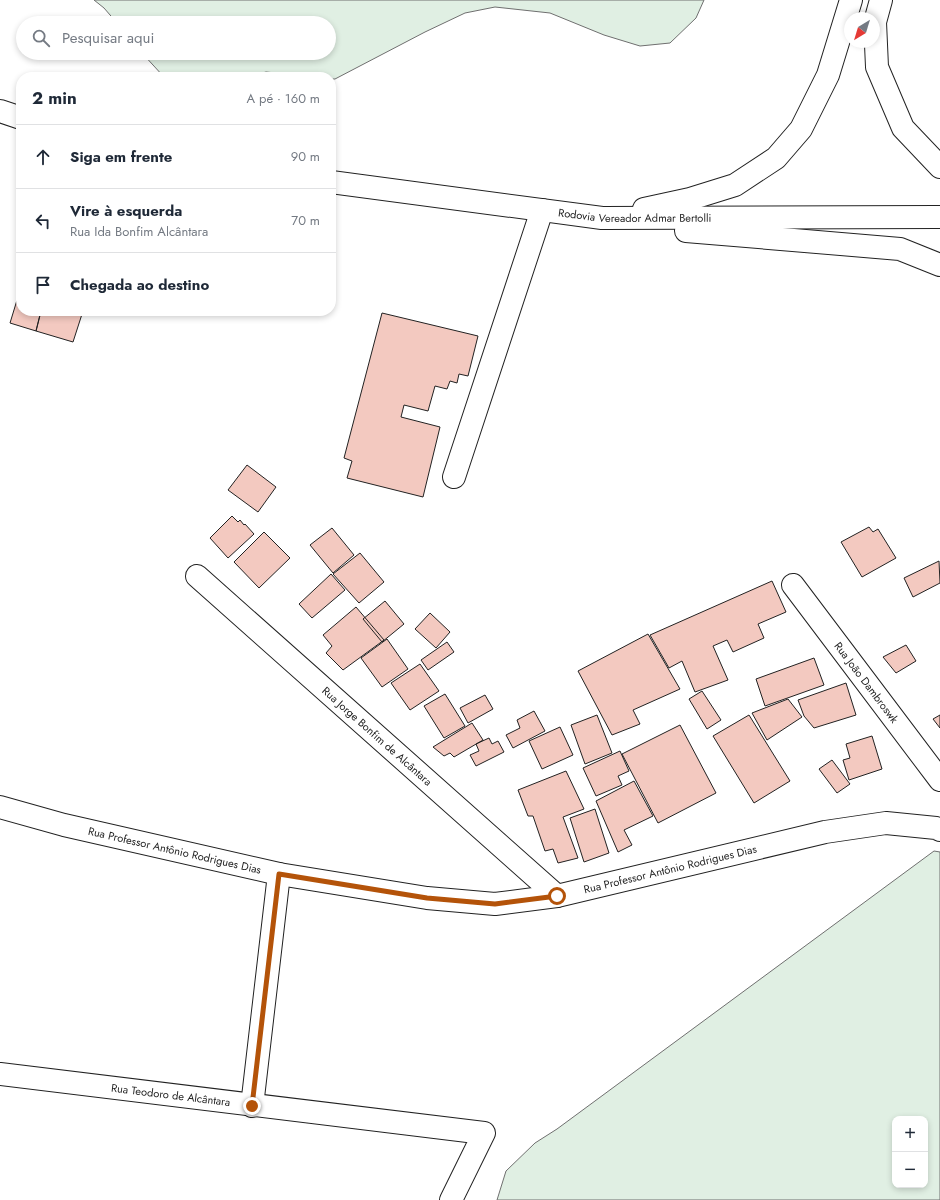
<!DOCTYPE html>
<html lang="pt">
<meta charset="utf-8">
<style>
body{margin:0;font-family:Jost,sans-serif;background:#f6f6f7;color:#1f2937}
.controls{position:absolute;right:12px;bottom:12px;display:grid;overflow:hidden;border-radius:8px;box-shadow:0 2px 6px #0003}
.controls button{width:36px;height:36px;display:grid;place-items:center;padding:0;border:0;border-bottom:1px solid #e0e1e3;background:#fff;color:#1f2937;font:20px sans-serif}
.compass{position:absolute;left:844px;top:12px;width:36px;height:36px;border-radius:50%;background:#fff;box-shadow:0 2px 6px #0003;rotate:218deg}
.stop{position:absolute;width:12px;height:12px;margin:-9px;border:3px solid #b45309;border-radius:50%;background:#fff}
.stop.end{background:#b45309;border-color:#fff;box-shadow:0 1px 4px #0008}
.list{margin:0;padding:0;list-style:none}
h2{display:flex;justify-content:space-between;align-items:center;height:52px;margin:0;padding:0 16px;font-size:17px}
h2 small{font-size:13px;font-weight:400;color:#747a83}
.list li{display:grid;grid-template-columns:26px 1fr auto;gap:12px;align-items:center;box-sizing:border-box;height:64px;padding:0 16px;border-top:1px solid #e0e1e3}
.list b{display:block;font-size:15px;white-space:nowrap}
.list p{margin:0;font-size:13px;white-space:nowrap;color:#747a83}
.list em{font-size:13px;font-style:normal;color:#747a83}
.icon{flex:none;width:22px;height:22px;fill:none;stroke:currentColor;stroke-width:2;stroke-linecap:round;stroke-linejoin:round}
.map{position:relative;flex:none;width:940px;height:1200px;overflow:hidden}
.search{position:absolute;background:#fff;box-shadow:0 2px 6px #0003;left:16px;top:16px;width:320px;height:44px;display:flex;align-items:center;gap:10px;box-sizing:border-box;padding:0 14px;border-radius:22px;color:#747a83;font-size:15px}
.panel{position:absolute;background:#fff;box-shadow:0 2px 6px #0003;left:16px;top:72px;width:320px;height:244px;border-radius:16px}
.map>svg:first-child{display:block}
.green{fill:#e0efe3;stroke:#6f6f6f;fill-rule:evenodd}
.building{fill:#f3c9c0;stroke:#222}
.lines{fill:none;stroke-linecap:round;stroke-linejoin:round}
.minor-casing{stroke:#222;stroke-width:24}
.major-casing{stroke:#222;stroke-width:24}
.highway-casing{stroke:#222;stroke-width:24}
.minor{stroke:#fff;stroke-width:22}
.major{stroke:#fff;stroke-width:22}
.highway{stroke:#fff;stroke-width:22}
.route{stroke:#b45309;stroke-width:5}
.labels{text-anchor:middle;stroke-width:3;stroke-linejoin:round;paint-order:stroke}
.street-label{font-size:11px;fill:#222;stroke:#fff}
</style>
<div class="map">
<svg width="940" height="1200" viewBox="0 0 940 1200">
<rect width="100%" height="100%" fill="#fff"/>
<!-- green -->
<path class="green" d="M94,0H704L696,18L670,43L640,46L604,35L550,13L495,7L465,13L425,32L335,79H331V77H314L266,72L248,77H164L142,53H329V23H117L104,8Z
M934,851L940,852V1200H497L506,1171L535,1143L557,1129ZM895,1119H925V1185H895Z"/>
<!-- building -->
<path class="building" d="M21,287V311H41L36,331L10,323Z
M41,311H83L73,342L36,331Z
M382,313L478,336L468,376L459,374L457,383L450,381L447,389L435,386L428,411L404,405L401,417L440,427L423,497L347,478L352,461L344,458Z
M247,465L276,487L258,512L228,490Z
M232,516L238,522L240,520L244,525L245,524L254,534L228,558L210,538Z
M869,527L873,532L878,529L896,558L862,577L841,542Z
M332,528L354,555L333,573L310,545Z
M264,532L290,558L259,588L234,562Z
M360,553L384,582L359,603L333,574Z
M939,561L940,583L913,597L904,578Z
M331,574L345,590L312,618L299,604Z
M772,581L786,612L758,624L764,638L733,652L727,640L713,646L728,680L695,692L682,661L669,668L650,635Z
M385,601L404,624L382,642L363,619Z
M356,607L384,640L343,670L326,653L332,646L323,635Z
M430,613L450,632L436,648L415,629Z
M648,634L680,689L633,710L640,724L612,735L578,671Z
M387,639L408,669L382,687L361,658Z
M447,642L454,652L428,670L421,660Z
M906,645L916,661L896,673L883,657Z
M814,658L824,685L765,706L756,679Z
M420,664L439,691L410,710L391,683Z
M846,683L856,715L814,728L804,716L798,700Z
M702,691L721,720L707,729L689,699Z
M445,694L465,726L444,738L424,706Z
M485,695L493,709L468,723L460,708Z
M788,699L802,717L767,740L752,713Z
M534,711L545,731L513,748L506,735L520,728L517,720Z
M597,715L612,753L585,764L571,725Z
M749,715L790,781L754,803L713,736Z
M940,715V728L933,719Z
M472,723L483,740L454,757L450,753L444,756L433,747Z
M680,725L716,793L658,823L622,754Z
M560,727L573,755L542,769L529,741Z
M872,736L882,769L849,780L843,760L850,758L846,744Z
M489,738L492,744L498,741L504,752L476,766L470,755L479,751L476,744Z
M620,751L629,771L618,776L622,785L596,796L583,768Z
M832,760L850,784L837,793L819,769Z
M566,771L584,809L563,817L578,858L558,863L553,849L545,851L533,816H528L518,790Z
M634,781L653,816L624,830L632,845L618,852L596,801Z
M595,809L609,853L584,862L570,818Z"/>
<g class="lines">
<!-- minor casing -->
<g class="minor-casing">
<g id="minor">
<path d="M454,477L542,210"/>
<path id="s1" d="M197,576L557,896"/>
<path id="s2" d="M793,585L940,780"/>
<path id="s3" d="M0,1074L484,1133L451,1200"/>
<path d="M252,1106L279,874"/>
</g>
</g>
<!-- major casing -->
<g class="major-casing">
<g id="major">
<path id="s4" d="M0,807L64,825L279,874L427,898L495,904L557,896L825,832L886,823L936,828L940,830"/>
</g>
</g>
<!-- highway casing -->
<g class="highway-casing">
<g id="highway">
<path d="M881,0L875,22L877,67L903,128L940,167"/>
<path d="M0,111L21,118"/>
<path id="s5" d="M331,182L602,218L940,217"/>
<path d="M644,209L690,199L735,185L776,158L801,129L828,75L851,0"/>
<path d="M686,231L900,249L940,265"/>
</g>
</g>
<!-- minor -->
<use href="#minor" class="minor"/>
<!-- major -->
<use href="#major" class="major"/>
<!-- highway -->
<use href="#highway" class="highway"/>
</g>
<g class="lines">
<!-- route -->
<path class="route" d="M252,1106L279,874L427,898L495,904L557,896"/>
</g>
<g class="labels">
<!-- street labels -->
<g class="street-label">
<text dy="4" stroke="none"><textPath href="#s5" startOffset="306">Rodovia Vereador Admar Bertolli</textPath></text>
<text dy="4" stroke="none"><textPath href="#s2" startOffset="122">Rua João Dambroswk</textPath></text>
<text dy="4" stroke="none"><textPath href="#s1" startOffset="241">Rua Jorge Bonfim de Alcântara</textPath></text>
<text dy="4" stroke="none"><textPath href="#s4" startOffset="180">Rua Professor Antônio Rodrigues Dias</textPath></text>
<text dy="4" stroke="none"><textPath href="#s4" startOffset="684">Rua Professor Antônio Rodrigues Dias</textPath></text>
<text dy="4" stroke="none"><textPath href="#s3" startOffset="172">Rua Teodoro de Alcântara</textPath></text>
</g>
</g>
</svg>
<div class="controls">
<button>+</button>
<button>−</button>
</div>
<svg class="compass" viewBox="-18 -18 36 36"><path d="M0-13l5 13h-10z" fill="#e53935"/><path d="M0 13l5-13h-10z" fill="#747a83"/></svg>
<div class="stop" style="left:557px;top:896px"></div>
<div class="stop end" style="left:252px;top:1106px"></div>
<div class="search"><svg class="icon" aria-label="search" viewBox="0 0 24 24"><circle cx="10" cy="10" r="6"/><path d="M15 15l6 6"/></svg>Pesquisar aqui</div>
<section class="panel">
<h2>2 min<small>A pé · 160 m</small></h2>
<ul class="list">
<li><svg class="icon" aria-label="ahead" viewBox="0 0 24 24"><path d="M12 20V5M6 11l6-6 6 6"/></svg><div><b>Siga em frente</b></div><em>90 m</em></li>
<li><svg class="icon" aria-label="left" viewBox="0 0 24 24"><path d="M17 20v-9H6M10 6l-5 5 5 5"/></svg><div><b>Vire à esquerda</b><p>Rua Ida Bonfim Alcântara</p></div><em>70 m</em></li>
<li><svg class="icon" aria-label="arrive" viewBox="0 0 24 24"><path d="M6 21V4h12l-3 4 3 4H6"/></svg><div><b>Chegada ao destino</b></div></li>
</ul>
</section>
</div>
